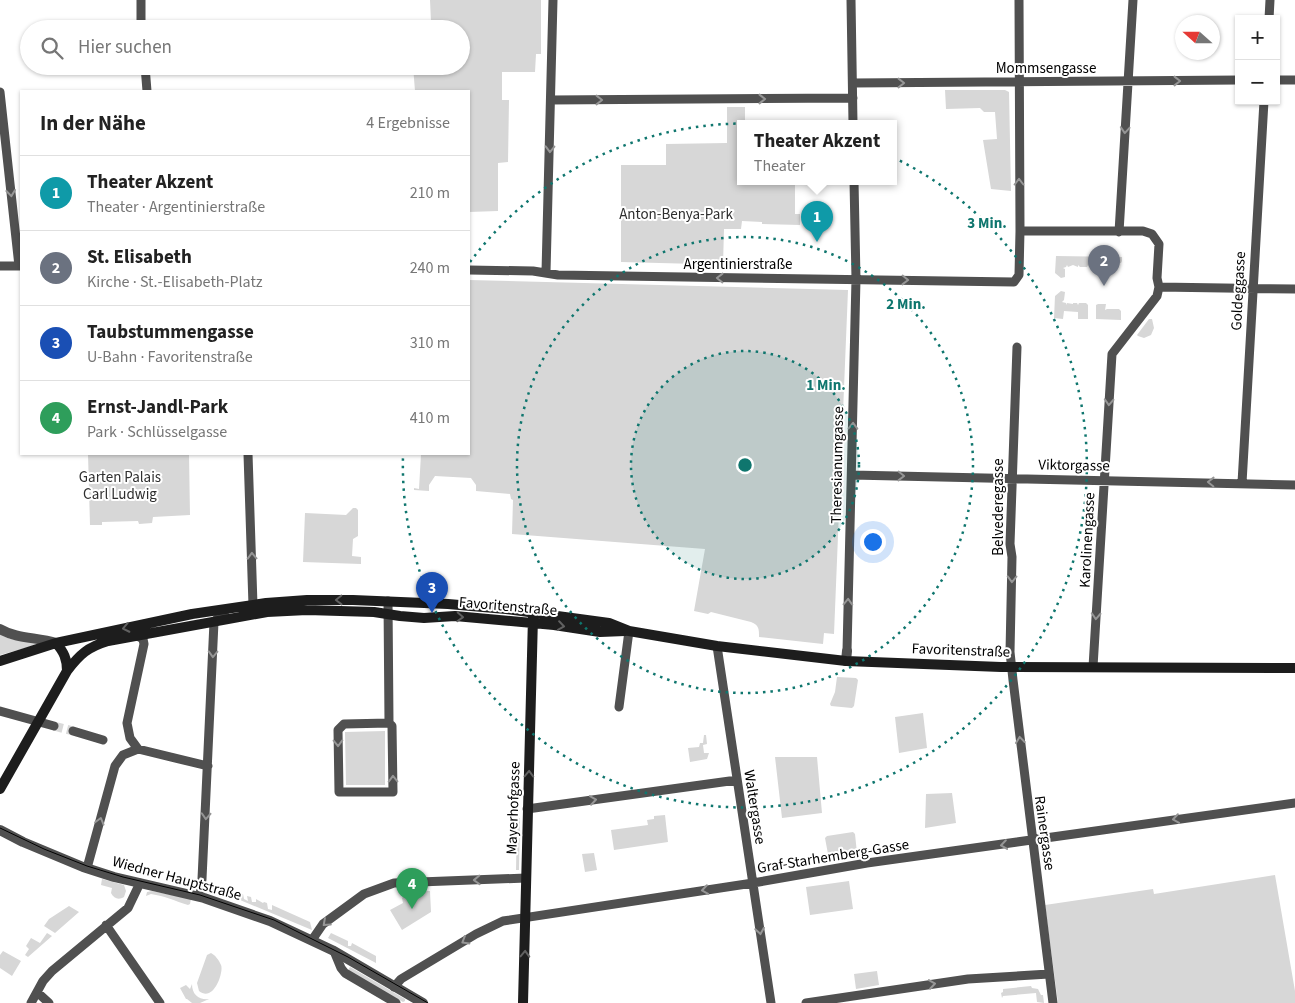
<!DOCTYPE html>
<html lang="de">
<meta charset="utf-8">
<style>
body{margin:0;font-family:"Source Sans 3",sans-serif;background:#f2f2f2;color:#222}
.controls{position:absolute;right:15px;top:15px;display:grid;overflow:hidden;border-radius:0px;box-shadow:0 1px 4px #0004}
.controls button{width:45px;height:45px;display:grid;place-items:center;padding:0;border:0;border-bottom:1px solid #e0e0e0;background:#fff;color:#222;font:25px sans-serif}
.compass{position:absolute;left:1175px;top:15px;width:45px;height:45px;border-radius:50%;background:#fff;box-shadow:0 1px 4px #0004;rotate:291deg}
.you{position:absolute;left:872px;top:541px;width:18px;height:18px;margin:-12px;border:4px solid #fff;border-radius:50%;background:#1a73e8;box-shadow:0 0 0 8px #1a73e833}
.badge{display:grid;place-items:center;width:32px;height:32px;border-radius:50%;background:#000;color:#fff;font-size:16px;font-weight:700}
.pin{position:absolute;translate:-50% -41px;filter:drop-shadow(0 1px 2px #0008)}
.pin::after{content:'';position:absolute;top:26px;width:18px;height:15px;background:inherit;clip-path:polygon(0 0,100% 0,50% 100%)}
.popup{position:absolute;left:737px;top:120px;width:160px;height:65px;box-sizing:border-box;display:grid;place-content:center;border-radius:0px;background:#fff;filter:drop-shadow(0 1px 4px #0005);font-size:16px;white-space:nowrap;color:#767676}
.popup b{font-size:19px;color:#222}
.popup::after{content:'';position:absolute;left:50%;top:100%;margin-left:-10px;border:10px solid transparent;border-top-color:#fff}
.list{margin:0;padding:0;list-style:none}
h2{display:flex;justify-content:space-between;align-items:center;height:65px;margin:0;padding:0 20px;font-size:21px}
h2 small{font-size:16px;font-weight:400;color:#767676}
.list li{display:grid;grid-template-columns:32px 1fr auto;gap:15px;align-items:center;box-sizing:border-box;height:75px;padding:0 20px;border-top:1px solid #e0e0e0}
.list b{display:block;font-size:19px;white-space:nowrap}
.list p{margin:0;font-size:16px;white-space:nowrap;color:#767676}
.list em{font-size:16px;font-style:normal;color:#767676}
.icon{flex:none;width:28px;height:28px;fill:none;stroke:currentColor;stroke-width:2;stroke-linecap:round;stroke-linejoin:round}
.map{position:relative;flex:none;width:1295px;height:1003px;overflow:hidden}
.search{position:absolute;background:#fff;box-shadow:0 1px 4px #0004;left:20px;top:20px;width:450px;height:55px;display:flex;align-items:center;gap:12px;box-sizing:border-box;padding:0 18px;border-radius:28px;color:#767676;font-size:19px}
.panel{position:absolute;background:#fff;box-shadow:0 1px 4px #0004;left:20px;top:90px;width:450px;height:365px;border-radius:0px}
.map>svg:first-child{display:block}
.green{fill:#d7d7d7}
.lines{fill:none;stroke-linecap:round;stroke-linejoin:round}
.minor-tunnel{stroke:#d9d9d9;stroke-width:9;stroke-dasharray:9 4.5;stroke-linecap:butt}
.minor{stroke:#505050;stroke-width:9}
.tertiary{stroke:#505050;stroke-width:10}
.secondary{stroke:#1d1d1d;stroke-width:10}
.tram{stroke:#000;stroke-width:1}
.oneway{stroke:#969696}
.oneway2{stroke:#616161}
.ring{fill:none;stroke:#0f766e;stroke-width:2.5;stroke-dasharray:2.5 5}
.labels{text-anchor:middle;stroke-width:4;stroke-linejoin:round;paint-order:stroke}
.street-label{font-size:15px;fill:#000;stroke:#fff}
.park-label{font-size:15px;fill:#2e2e2e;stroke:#fff}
.centre{fill:#0f766e;stroke:#fff;stroke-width:2.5}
.ring-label{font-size:15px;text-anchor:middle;font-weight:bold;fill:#0f766e;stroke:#fff;stroke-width:4;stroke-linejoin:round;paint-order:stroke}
</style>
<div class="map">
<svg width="1295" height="1003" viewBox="0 0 1295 1003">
<rect width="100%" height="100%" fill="#fff"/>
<!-- green -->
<path class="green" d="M430,0H541V54H536L535,72H502V100H509L508,162L498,163V211L469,212V91H415L413,66H461V29H403L402,20H422V22H431Z
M945,90H1005L1009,92L1011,191L991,189L983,140L997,139L995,112H984L980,108L946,109Z
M727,107H745V123H741V181H795V214H800V225L762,224V222L742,221L741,229H724L723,265H721V267L698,266V264L621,262V165H666V144L727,143Z
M1056,256L1122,257V261L1121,263H1108L1106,261L1105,262L1107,264V268H1099L1098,265L1097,268L1089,267L1088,265L1087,267H1080L1078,265V267L1073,265L1068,267L1067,265L1066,267L1063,268L1065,269V277L1061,278L1055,273Z
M469,280L848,290L834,634L824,633L823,644L759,637C759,629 759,625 751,622L711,612L708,614L694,611L705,549L512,534L513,500L511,499L510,494L476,491V485L471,478L435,476L429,485V491L414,490V488L419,489L421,454H469Z
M1061,291L1065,292L1064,300L1062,302L1066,303V305L1067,303L1073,304V303H1077L1078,305L1079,303H1086L1088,305V319H1078V312L1064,311L1063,319L1054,318L1055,296Z
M1098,304H1106L1105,310L1107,309H1119L1121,311V320L1096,319V305Z
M1149,319H1152L1154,328L1151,335L1144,338L1138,336L1137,335Z
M88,454H189L190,515L153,517L152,523L139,524L138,521L102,522V525H90Z
M353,508H356L358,510V536L353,539L352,556L361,557V564L303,562L305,513L346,515Z
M0,634C10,642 28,640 41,641L36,645L0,655Z
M837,677L856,678L858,680L854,706L852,708L831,706L830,704L835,692Z
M923,713L927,748L899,753L895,717Z
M385,731V785H346L345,732Z
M704,735H706L707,744L703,745L704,753H709L707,759L690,762L688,748L699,747L700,743H703Z
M775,757H817L822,813L782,818Z
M952,793L956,823L925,828L926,794Z
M665,815L668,842L614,850L611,830L648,825L647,820L654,819V816Z
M517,818H520L519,870H516Z
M853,832L855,834L857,853L830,856L828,854L825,838L827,836Z
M594,853L597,870L585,872L582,854Z
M1275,875L1295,991V1003H1058L1045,905L1153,889L1154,894Z
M102,879L124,885L126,891L124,897C119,900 114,899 111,893L112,888L101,885Z
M849,881L853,909L810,915L806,887Z
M421,888L424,891H430L431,912L402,930L390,910L403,903L402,898L404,896L401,889Z
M152,891L191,899L190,904L188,905C175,901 165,896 151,894L146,896L147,892Z
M241,894H243L244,899L248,901L247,896L251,897L252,902H256V899L263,903L264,902L267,903L268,909L272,910V905L310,922L312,930L240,900Z
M69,906L79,912L55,933L44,926L49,919Z
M47,933L52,936L28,957L25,955L29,949L26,946L31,938L40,943Z
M331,933L348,941V946H351L352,943L376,956V963L328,938Z
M3,951L21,961L12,976L0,968V955Z
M211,953C215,955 219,960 221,965C224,971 214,1003 199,991L197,983L207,955Z
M350,967L405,999V1001L403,1002L349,972L348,970Z
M877,971L879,985L856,989L854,974Z
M192,984C192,995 199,1000 209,999L200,1003H192L187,999H186L180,988L186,985L190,989Z
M1031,986L1032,988L1038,989L1041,995H1043L1044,1003L1037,1002L1036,993L1003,996L1002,998L1001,993L1003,992V989Z"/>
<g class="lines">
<!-- minor-tunnel -->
<path class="minor-tunnel" d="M54,726L73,731"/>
<!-- minor -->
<path class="minor" d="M141,0V29
M851,0L853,123
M1269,19L1270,0
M145,66L147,91
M1276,80H1295
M853,83L1239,80
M0,92L19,266
M551,100L853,98
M1020,231H1143L1152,234L1159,244L1157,278L1159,287L1157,296L1112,354L1093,667
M1119,232L1133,0
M0,266H21
M469,270L533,271L558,275L1014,282L1019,275L1020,231L1019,0
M546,272L553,0
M1159,287L1295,289
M1017,347L1010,544L1012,557L1010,652L1013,680L1053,1003
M248,454L253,605L248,609
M852,475L1295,485
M1242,483L1264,101
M388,601L389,723L392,726L393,792H339L338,730L344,724L389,723
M136,635L143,639L144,644L127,723L130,738L138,749
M717,646L771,1003
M847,651L856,279L854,181
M619,707L629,631
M0,711L54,726
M73,731L103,740
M527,809L737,780
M87,868L115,766L123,755L138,749L208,766
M200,896L202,879L214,622L226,610
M106,925L160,1003
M312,940L323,924L364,894L394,883L526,878
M334,951L341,968L345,973L396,1003
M394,987L401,979L476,934L503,921L753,883L867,863L1295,803
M37,992L49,1003
M31,1003L43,981L52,971L128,908L140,883
M806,1003L968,979L1049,974"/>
<!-- tertiary -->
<path class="tertiary" d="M0,629C17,639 37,637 56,643
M846,661L847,651
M0,830L23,842L83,867L114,877L204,898L270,921L334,951L423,1003"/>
<!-- secondary -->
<path class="secondary" d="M56,643C64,652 67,659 67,671
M0,661L56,643L192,614L266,603L307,600H353L448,604L506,609L609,623L629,631L717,646L846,661L1001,667L1295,668
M0,789L67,671C80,654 88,647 108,641L267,612L307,610L374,612L400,616L424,618L455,616L554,625L600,632L625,631
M523,1003L533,617"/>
<!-- tram -->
<path class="tram" d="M0,828L44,849L87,866L123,877L200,895L274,920L348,957L428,1003"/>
</g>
<!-- one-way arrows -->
<defs><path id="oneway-chevron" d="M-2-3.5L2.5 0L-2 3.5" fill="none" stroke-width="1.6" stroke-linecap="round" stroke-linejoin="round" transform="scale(1.25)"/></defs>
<g class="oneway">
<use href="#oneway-chevron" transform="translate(1177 81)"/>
<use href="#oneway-chevron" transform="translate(901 83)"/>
<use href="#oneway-chevron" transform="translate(762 99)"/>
<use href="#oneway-chevron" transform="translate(599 100)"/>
<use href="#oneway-chevron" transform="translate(1125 130) rotate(94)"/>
<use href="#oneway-chevron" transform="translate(550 149) rotate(91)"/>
<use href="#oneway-chevron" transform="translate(1019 182) rotate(-90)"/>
<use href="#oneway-chevron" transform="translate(11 193) rotate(84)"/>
<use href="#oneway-chevron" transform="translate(720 278) rotate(-179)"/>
<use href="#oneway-chevron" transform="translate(905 280) rotate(1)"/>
<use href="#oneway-chevron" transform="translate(1109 402) rotate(93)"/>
<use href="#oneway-chevron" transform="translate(853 426) rotate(-89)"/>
<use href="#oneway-chevron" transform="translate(901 476) rotate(1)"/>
<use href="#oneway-chevron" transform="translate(1211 482) rotate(-179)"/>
<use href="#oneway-chevron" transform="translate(252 556) rotate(-92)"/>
<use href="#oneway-chevron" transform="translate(1012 579) rotate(91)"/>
<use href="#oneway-chevron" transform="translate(848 602) rotate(-88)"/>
<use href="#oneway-chevron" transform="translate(1096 616) rotate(93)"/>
<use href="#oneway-chevron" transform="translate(213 654) rotate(92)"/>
<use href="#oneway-chevron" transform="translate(1020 740) rotate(-97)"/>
<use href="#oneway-chevron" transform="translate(338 743) rotate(89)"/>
<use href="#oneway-chevron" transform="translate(393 779) rotate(-91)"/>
<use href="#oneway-chevron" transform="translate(593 800) rotate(-8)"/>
<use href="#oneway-chevron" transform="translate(206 816) rotate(93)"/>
<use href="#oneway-chevron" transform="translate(1176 819) rotate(172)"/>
<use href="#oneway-chevron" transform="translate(100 821) rotate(-75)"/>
<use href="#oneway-chevron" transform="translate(1004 845) rotate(172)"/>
<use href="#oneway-chevron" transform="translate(477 880) rotate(178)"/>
<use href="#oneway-chevron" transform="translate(705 890) rotate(172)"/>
<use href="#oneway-chevron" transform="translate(326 923) rotate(138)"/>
<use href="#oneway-chevron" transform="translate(760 931) rotate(81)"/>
<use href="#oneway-chevron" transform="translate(465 941) rotate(149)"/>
<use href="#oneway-chevron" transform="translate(932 984) rotate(-8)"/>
</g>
<g class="oneway2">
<use href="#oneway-chevron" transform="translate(339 600) rotate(179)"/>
<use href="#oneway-chevron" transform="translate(460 617) rotate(3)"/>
<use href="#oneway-chevron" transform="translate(561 626) rotate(8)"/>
<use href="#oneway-chevron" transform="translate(126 628) rotate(168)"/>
<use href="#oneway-chevron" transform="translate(529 774) rotate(-88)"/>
<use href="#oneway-chevron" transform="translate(525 954) rotate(-88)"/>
</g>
<!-- distance rings -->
<circle cx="745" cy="465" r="114" fill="#0f766e" fill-opacity=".12"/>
<g class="ring">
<circle cx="745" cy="465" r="114"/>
<circle cx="745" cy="465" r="228"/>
<path d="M470 262A342 342 0 1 1 403 456"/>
</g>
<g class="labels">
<!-- street labels -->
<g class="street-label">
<text x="1046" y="73">Mommsengasse</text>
<text x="738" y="269">Argentinierstraße</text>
<text transform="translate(1238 291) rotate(-87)" y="5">Goldeggasse</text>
<text transform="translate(837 465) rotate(-89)" y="5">Theresianumgasse</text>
<text transform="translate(1074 465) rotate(1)" y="5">Viktorgasse</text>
<text transform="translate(998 507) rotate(-90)" y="5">Belvederegasse</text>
<text transform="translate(1087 540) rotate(-87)" y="5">Karolinengasse</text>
<text transform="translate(508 606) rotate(5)" y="5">Favoritenstraße</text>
<text transform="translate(961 650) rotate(2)" y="5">Favoritenstraße</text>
<text transform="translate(755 807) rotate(81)" y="5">Waltergasse</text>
<text transform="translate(513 808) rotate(-88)" y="5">Mayerhofgasse</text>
<text transform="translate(1045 833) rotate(82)" y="5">Rainergasse</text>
<text transform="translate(833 856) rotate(-9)" y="5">Graf-Starhemberg-Gasse</text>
<text transform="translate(177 878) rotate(15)" y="5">Wiedner Hauptstraße</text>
</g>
<!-- park labels -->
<g class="park-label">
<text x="676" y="219">Anton-Benya-Park</text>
<text x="120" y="482">Garten Palais<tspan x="120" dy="17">Carl Ludwig</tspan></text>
</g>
</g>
<circle cx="745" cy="465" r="8" class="centre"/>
<g class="ring-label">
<text x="987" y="228">3 Min.</text>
<text x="906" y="309">2 Min.</text>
<text x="826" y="390">1 Min.</text>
</g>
</svg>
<div class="controls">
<button>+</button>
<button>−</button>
</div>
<svg class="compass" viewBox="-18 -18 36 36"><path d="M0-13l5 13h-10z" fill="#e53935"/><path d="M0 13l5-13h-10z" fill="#767676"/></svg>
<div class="you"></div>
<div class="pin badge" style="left:817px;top:242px;background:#0f9aa8">1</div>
<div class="popup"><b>Theater Akzent</b>Theater</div>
<div class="pin badge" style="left:1104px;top:286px;background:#6b7280">2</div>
<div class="pin badge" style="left:432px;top:613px;background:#1a4fb4">3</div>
<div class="pin badge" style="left:412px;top:909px;background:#2e9e5b">4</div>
<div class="search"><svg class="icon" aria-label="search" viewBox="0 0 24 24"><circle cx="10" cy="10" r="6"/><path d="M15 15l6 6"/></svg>Hier suchen</div>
<section class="panel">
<h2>In der Nähe<small>4 Ergebnisse</small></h2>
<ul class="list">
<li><span class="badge" style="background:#0f9aa8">1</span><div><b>Theater Akzent</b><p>Theater · Argentinierstraße</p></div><em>210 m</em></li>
<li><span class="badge" style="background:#6b7280">2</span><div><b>St. Elisabeth</b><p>Kirche · St.-Elisabeth-Platz</p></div><em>240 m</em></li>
<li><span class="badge" style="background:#1a4fb4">3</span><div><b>Taubstummengasse</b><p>U-Bahn · Favoritenstraße</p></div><em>310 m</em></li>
<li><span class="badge" style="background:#2e9e5b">4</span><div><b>Ernst-Jandl-Park</b><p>Park · Schlüsselgasse</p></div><em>410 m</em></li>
</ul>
</section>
</div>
